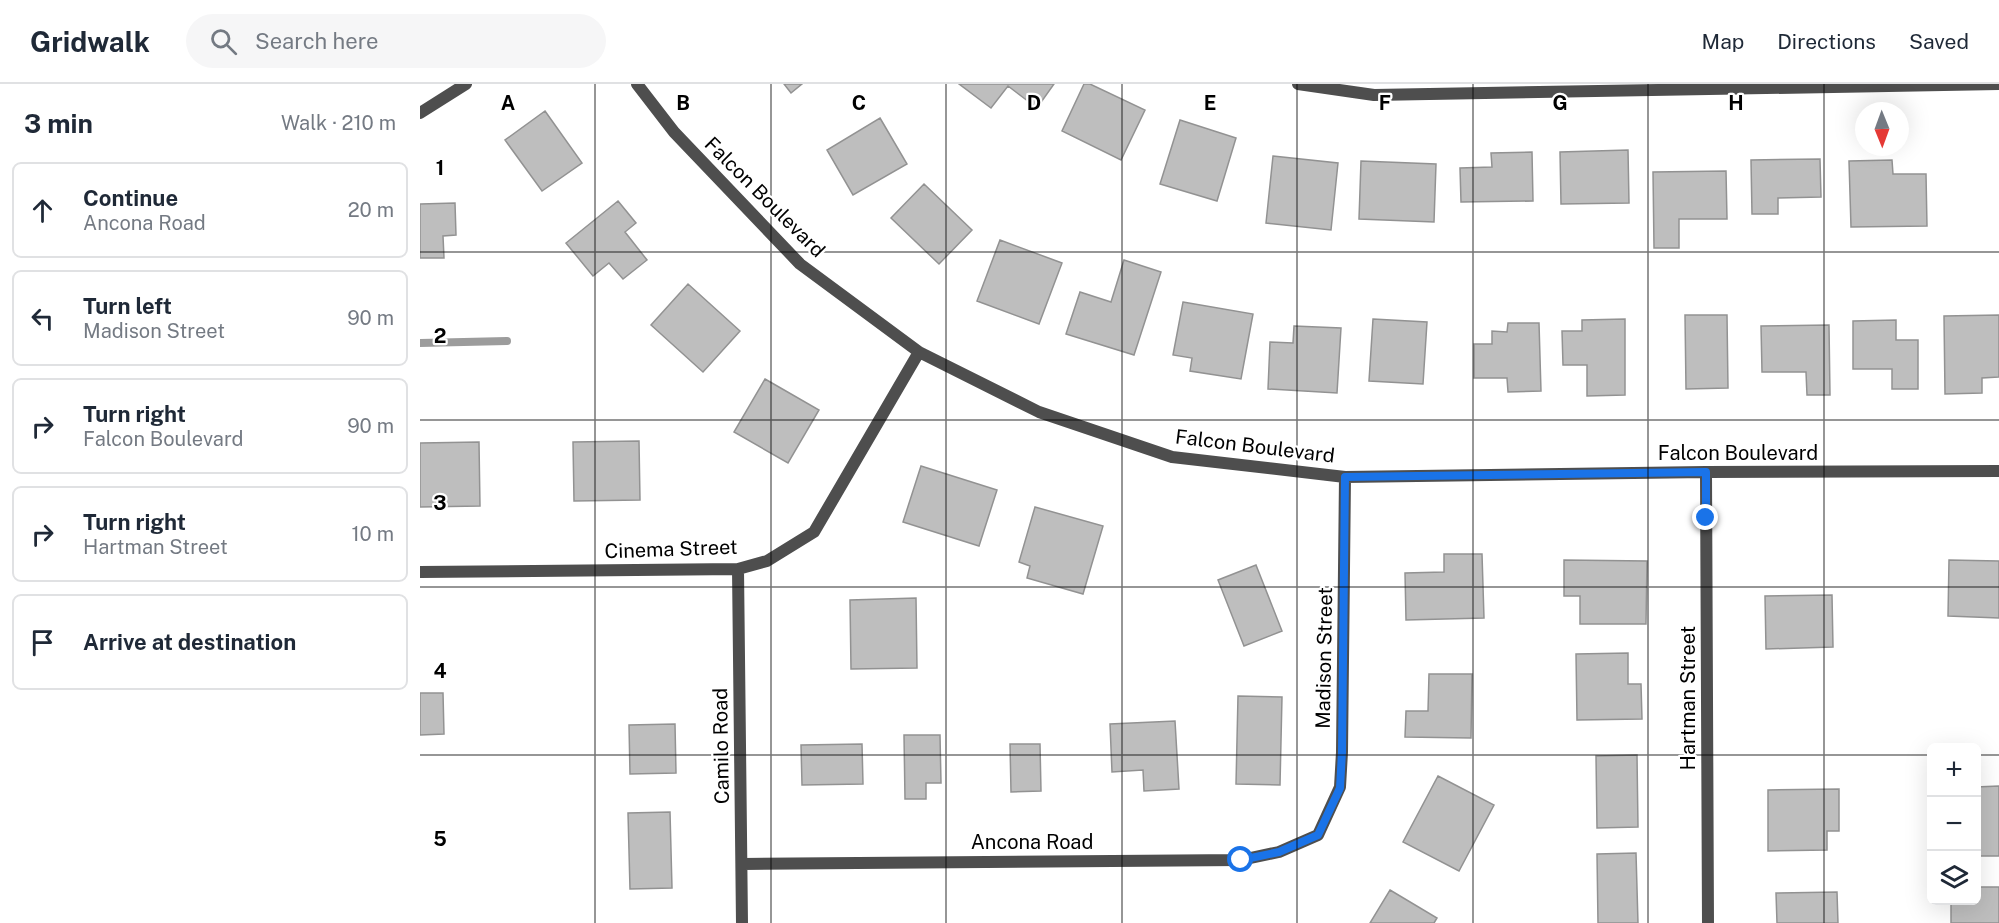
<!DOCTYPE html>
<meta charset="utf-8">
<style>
body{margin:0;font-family:"Public Sans",sans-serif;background:#f6f6f7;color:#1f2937}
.controls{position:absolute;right:18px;bottom:18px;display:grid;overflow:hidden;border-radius:9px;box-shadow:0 6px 24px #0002}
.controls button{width:54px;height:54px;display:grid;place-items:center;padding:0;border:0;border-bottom:2px solid #e0e1e3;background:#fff;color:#1f2937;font:30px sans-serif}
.compass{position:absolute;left:1435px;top:18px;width:54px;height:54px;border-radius:50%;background:#fff;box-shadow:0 6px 24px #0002;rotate:179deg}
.stop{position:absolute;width:18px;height:18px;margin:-14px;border:4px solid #1a73e8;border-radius:50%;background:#fff}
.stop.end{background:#1a73e8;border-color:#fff;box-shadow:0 2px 6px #0008}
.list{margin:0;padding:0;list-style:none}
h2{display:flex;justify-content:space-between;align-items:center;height:78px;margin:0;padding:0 24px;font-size:26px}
h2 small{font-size:20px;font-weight:400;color:#747a83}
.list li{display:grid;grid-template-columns:39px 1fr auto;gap:18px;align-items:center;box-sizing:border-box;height:96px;margin:0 12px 12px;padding:0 12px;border:2px solid #e0e1e3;border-radius:9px}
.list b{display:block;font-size:22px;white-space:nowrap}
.list p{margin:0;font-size:20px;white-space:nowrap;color:#747a83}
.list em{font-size:20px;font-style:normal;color:#747a83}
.icon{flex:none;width:33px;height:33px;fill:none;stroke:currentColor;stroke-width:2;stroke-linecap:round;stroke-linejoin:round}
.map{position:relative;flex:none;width:1579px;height:839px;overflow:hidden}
header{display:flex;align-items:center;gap:36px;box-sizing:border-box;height:84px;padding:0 30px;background:#fff;border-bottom:2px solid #e0e1e3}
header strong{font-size:28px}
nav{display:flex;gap:33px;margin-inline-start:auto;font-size:21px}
.search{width:420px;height:54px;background:#f6f6f7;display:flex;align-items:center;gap:15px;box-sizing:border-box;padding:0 21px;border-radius:33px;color:#747a83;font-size:22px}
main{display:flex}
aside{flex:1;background:#fff}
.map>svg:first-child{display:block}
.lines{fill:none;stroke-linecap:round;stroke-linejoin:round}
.stream{stroke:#9c9c9c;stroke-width:8}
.building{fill:#bebebe;stroke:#929292;stroke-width:1.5}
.street{stroke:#4e4e4e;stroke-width:12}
.route{stroke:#1a73e8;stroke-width:8}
.grid{fill:none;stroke:#000;stroke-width:1.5;stroke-opacity:0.55}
.labels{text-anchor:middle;stroke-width:4.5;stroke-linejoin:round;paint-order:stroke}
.street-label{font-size:20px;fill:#000;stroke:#fff}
.grid-label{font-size:20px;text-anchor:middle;font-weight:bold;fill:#000;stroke:#fff;stroke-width:4.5;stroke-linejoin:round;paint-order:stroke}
</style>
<header>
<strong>Gridwalk</strong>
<div class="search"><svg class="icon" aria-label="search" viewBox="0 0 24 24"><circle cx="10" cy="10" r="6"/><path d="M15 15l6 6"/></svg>Search here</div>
<nav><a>Map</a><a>Directions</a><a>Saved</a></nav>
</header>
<main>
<aside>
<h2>3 min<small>Walk · 210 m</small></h2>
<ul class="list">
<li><svg class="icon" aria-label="ahead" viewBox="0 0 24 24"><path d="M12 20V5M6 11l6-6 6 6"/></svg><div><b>Continue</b><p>Ancona Road</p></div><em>20 m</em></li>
<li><svg class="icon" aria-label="left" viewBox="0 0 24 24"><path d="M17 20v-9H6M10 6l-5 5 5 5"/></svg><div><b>Turn left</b><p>Madison Street</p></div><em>90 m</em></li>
<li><svg class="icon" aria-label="right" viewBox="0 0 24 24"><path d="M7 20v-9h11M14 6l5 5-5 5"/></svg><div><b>Turn right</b><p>Falcon Boulevard</p></div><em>90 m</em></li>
<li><svg class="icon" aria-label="right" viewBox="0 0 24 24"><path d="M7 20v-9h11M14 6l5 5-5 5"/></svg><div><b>Turn right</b><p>Hartman Street</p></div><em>10 m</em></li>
<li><svg class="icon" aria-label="arrive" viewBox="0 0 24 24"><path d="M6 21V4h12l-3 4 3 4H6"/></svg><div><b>Arrive at destination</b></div></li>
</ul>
</aside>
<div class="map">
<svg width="1579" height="839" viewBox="0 0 1579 839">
<rect width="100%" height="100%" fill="#fff"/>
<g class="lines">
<!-- stream -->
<path class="stream" d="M0,259L87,257"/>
</g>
<!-- building -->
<path class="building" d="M364,0H382L371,9Z
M539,0H634L617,24L588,2L571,24Z
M664,0H670L725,26L701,76L642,47Z
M125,27L162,79L122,107L85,56Z
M460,34L487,80L433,111L407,66Z
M760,36L816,54L797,117L740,100Z
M1208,66L1209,119L1141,120L1140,68Z
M1112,68L1113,117L1041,118L1040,84L1072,83L1071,69Z
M853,72L918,79L911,146L846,139Z
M1400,75L1401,113L1358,114V130H1332L1331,76Z
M1472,76L1473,90H1506L1507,142L1431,143L1429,77Z
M941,77L1016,80L1014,138L939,135Z
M1306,87L1307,135H1259V164H1234L1233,88Z
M504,100L552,146L519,180L471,134Z
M198,117L216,139L205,148L227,176L203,195L189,179L173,192L146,159Z
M35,119L36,151L23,152L24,174H0V120Z
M580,156L642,179L619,240L557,217Z
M704,176L741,188L714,271L646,250L660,208L691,218Z
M268,200L320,247L283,288L231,241Z
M763,218L833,230L821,295L770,287L772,274L753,271Z
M1265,231H1307L1308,304L1266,305Z
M1579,231V293L1562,294V309L1525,310L1524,232Z
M953,235L1007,238L1003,300L949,297Z
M1205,235V311L1167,312V281H1143L1142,247H1162V236Z
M1476,236V256H1498V305H1472V285H1433V237Z
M1088,239H1119L1121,307L1088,308L1087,294H1054V260H1072V247L1087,248Z
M1409,241L1410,311H1387L1386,288H1342L1341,242Z
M874,242L921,244L917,309L848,305L850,258L873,259Z
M345,295L399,326L368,379L314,348Z
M219,357L220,416L154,417L153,358Z
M59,358L60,422L0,423V359Z
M501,382L577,406L559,462L483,438Z
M615,423L683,442L663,510L607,494L610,482L599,478Z
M1024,470H1062L1064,534L986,536L985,489L1024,488Z
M1144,476L1227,477L1226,540H1160V512H1144Z
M1529,476L1579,477V534L1528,532Z
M836,481L862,547L824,562L798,496Z
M1412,511L1413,563L1346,565L1345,512Z
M496,514L497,584L431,585L430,516Z
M1208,569V600H1221L1222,635L1157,636L1156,570Z
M1009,590H1052L1051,654L985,653L986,627H1008Z
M0,609H23L24,650L0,651Z
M818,612L862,613L860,701L816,700Z
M755,637L759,705L724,707L723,686L692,688L690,640Z
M255,640L256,689L210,690L209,641Z
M484,651H520L521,699H506V715H485Z
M442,660L443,700L382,701L381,661Z
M590,660H620L621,707L591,708Z
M1217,671L1218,743L1177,744L1176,672Z
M1018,692L1074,721L1039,787L983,758Z
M1579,702V772H1556V703Z
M1419,705V747H1407V766L1348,767V706Z
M250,728L252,804L210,805L208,729Z
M1216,769L1218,839H1178L1177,770Z
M1556,803H1579V839H1531V816H1556Z
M970,806L1017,834L1014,839H950Z
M1417,808L1418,839H1357L1356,809Z"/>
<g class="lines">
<!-- street -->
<path class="street" d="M217,0L254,48L380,180L499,268L619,328L752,373L925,393L1286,388L1579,387
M878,0L954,11L1579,0
M0,29L46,0
M1286,388L1288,839
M318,485L322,839
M0,488L318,485L347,477L394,448L499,268
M323,780L821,776L859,768L898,751L920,703L922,668L925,393"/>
</g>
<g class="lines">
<!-- route -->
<path class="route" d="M821,776L859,768L898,751L920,704L922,668L925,393L1286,388V434"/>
</g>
<!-- grid -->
<path class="grid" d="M175,0V839M351,0V839M526,0V839M702,0V839M877,0V839M1053,0V839M1228,0V839M1404,0V839M0,168H1579M0,336H1579M0,503H1579M0,671H1512M1556,671H1579"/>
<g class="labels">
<!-- street labels -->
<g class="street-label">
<text transform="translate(345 113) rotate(45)" y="7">Falcon Boulevard</text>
<text transform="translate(835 362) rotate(7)" y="7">Falcon Boulevard</text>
<text x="1318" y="376">Falcon Boulevard</text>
<text transform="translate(251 465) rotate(-2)" y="7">Cinema Street</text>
<text transform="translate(904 574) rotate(-89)" y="7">Madison Street</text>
<text transform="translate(1268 614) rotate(-90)" y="7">Hartman Street</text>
<text transform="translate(301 662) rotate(-91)" y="7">Camilo Road</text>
<text x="612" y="765">Ancona Road</text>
</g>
</g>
<g class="grid-label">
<text x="88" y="26">A</text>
<text x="263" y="26">B</text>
<text x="439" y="26">C</text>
<text x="614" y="26">D</text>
<text x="790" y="26">E</text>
<text x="965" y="26">F</text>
<text x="1140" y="26">G</text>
<text x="1316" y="26">H</text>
<text x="20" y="91">1</text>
<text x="20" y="259">2</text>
<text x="20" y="426">3</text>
<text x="20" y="594">4</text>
<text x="20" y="762">5</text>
</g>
</svg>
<div class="controls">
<button>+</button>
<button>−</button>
<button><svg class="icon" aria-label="layers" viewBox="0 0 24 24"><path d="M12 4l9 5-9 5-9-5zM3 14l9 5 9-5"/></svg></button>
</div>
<svg class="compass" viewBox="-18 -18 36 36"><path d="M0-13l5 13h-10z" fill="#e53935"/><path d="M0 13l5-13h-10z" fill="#747a83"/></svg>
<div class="stop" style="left:821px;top:776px"></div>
<div class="stop end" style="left:1286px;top:434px"></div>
</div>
</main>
